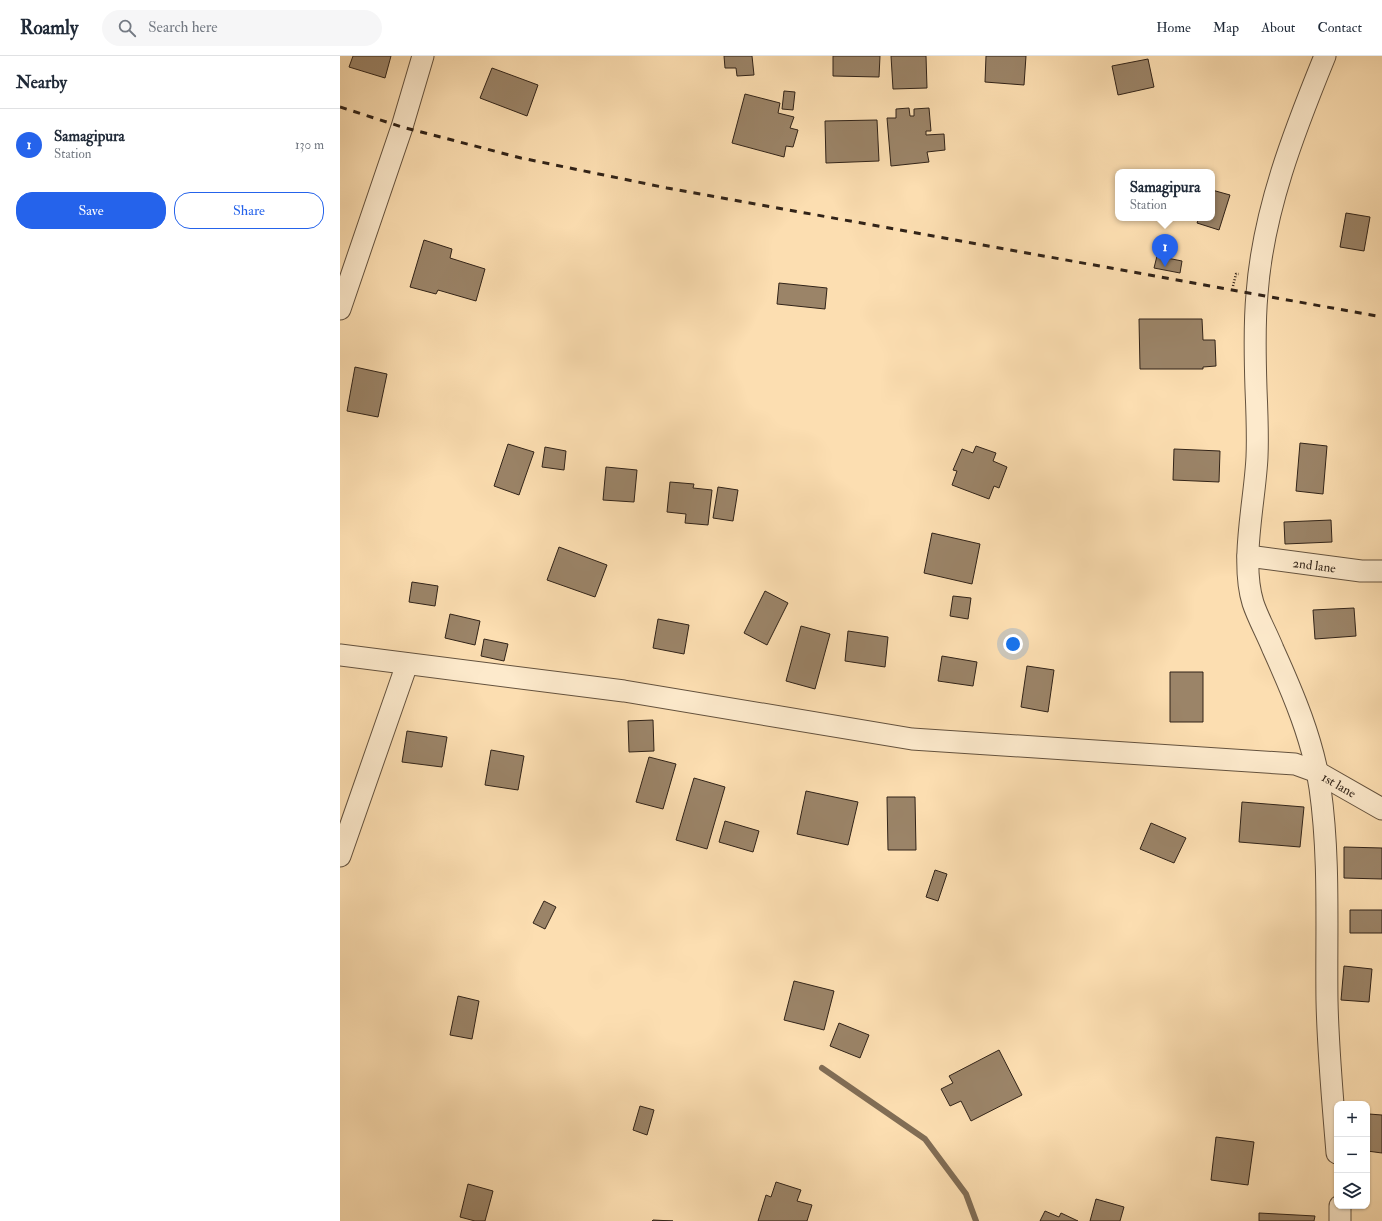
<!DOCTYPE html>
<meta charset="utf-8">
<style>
body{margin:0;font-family:"IM FELL Double Pica",serif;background:#f6f6f7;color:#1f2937}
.controls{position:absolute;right:12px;bottom:12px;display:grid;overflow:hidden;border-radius:8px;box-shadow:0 1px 3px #0004}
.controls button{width:36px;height:36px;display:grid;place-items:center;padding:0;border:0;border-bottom:1px solid #e0e1e3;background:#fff;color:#1f2937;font:20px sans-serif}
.you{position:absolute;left:673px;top:588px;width:14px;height:14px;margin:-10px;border:3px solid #fff;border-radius:50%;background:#1a73e8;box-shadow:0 0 0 6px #1a73e833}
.badge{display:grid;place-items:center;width:26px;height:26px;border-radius:50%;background:#2563eb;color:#fff;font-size:13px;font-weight:700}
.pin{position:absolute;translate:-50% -33px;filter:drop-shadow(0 1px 2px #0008)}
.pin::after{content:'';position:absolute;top:21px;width:14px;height:12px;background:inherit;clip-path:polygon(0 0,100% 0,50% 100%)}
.popup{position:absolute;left:775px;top:113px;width:100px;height:52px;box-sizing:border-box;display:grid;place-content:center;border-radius:8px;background:#fff;filter:drop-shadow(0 1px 3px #0005);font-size:13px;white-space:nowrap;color:#747a83}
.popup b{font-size:15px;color:#1f2937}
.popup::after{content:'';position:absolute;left:50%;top:100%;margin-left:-8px;border:8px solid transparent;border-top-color:#fff}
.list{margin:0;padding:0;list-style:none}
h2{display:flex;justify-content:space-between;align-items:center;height:52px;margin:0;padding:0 16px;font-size:17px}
h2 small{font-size:13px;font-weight:400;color:#747a83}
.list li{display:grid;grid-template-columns:26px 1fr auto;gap:12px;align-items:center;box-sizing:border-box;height:72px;padding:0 16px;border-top:1px solid #e0e1e3}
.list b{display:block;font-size:15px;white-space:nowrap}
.list p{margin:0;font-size:13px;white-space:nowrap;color:#747a83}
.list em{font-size:13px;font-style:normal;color:#747a83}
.actions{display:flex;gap:8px;padding:12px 16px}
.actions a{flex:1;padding:9px 0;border:1px solid #2563eb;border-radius:16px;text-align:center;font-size:14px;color:#2563eb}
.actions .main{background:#2563eb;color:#fff}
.icon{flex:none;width:22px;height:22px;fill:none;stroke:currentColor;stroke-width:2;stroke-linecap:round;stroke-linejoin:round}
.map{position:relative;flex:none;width:1042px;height:1165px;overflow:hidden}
header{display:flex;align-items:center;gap:24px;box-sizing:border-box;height:56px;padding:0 20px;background:#fff;border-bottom:1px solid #e0e1e3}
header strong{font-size:19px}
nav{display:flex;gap:22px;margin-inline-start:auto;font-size:14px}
.search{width:280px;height:36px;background:#f6f6f7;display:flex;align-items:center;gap:10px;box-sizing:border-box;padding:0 14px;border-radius:22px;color:#747a83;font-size:15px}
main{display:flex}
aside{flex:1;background:#fff}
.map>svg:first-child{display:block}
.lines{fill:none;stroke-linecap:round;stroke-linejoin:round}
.stream{stroke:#816d55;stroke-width:6}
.building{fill:#9b8468;stroke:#312318}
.minor-casing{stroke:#64523e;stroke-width:23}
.path{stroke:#312318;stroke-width:2.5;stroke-dasharray:1 2;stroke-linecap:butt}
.minor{stroke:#fdeacc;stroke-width:21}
.rail{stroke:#312318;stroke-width:3;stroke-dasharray:7 7;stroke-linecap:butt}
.labels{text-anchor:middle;stroke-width:3;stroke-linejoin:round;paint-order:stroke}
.street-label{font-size:13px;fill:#312318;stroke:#fdeacc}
</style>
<header>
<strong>Roamly</strong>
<div class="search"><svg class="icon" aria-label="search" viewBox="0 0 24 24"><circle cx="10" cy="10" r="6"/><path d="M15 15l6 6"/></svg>Search here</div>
<nav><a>Home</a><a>Map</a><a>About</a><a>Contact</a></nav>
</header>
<main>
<aside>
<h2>Nearby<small></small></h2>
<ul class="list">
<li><span class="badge">1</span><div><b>Samagipura</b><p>Station</p></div><em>130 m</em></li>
</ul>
<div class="actions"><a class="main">Save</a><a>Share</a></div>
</aside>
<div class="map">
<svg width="1042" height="1165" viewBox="0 0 1042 1165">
<rect width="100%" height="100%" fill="#fcdeb1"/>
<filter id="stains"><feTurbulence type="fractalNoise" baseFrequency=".005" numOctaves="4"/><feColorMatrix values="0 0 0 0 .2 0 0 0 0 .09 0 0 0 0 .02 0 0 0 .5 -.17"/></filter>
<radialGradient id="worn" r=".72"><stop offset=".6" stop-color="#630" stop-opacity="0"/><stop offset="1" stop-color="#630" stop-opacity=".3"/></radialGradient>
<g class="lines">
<!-- stream -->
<path class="stream" d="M482,1012L585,1083L626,1138L636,1165"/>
</g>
<!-- building -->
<path class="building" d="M13,0H51L45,22L9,11Z
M384,0H412L414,19L397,20L396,12H385Z
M493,0H540L539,21L493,20Z
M551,0H586L587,32L553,33Z
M646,0H686L684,29L645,26Z
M808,3L814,31L778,39L772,10Z
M152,12L198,29L187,60L140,42Z
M444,35L455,36L453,54L442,53Z
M405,38L440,47L438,57L454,61L450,72L458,74L453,91L446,90L444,101L392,87Z
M569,52L570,60H574V53L589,52L591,75H586V79L604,78L605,94L587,96L589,106L551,110L547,62H556V53Z
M537,64L539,105L486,107L485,65Z
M872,134L890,139L879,174L857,167L859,162H872Z
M1006,157L1030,161L1024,195L1000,191Z
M84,184L112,193L110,202L145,213L136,245L98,234L96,238L70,231Z
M817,200L842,205L840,217L814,212Z
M439,227L487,232L485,253L437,248Z
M799,263H862L863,284H875L876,310L863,311V313H800Z
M15,311L47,318L38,361L7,355Z
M960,387L987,390L983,438L956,435Z
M168,388L194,396L179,439L154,430Z
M636,390L656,397L653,405L667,411L659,432L654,430L649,443L612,429L617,415L613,414L622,393L633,397Z
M205,391L226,395L224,414L202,411Z
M834,393L880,395L879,426L833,424Z
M266,411L297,414L294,446L263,444Z
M330,426L354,428L353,432L372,434L368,469L345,467L346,458L327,456Z
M378,431L398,434L393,465L373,462Z
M991,464L992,486L945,488L944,466Z
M592,477L640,488L632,528L584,517Z
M219,491L267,509L255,541L207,524Z
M72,526L98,530L95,550L69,546Z
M425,535L448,547L427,589L404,577Z
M613,540L631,542L628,563L610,560Z
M1014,552L1016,580L975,583L973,554Z
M110,558L140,565L135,589L105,582Z
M318,563L349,569L344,598L313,592Z
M461,570L490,578L475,633L446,625Z
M508,575L548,581L545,611L505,605Z
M144,583L168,588L164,605L141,600Z
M602,600L637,606L633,630L598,625Z
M687,610L714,614L708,656L681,651Z
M830,616H863V666H830Z
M313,664L314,695L289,696L288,665Z
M67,675L107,681L102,711L62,706Z
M151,694L184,700L178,734L145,729Z
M309,701L336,708L323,753L296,746Z
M354,722L385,731L367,793L336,784Z
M466,735L518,746L508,789L457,778Z
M547,741H575L576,794H548Z
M902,746L964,751L960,791L899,786Z
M385,765L419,775L413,796L379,786Z
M811,767L846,782L834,807L800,793Z
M1004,791L1042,792V823L1004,822Z
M595,814L607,818L598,845L586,841Z
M204,845L216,851L205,873L193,867Z
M1010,854H1042V877H1010Z
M1004,910L1032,913L1029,946L1001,944Z
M454,925L494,935L484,974L444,964Z
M118,940L139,945L132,983L110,979Z
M499,967L529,979L520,1002L490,990Z
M659,994L682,1039L631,1065L621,1045L610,1050L601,1033L613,1027L609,1020Z
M300,1050L314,1054L307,1079L293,1074Z
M1029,1058L1042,1059V1097L1027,1095Z
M876,1081L914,1086L908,1129L871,1124Z
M436,1126L461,1134L457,1145L472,1149L467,1165H418L426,1139L431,1141Z
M128,1128L153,1135L145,1165H135L120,1161Z
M756,1143L784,1151L780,1165H750Z
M705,1155L719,1161L721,1157L738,1165H700Z
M919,1157L975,1160L974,1165H919Z
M313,1164L333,1165H312Z"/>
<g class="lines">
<!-- minor casing -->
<g class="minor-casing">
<g id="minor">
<path d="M985,0C954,76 923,155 917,238C914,269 915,302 916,333C917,356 918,379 917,401C915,445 900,505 913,547C918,562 927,578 933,593C953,637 973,684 980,732C990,802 986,874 987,945C988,996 993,1047 997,1097"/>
<path d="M0,253L62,71L83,0"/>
<path id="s1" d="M908,500L1021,515H1042"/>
<path id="s2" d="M0,599L284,635L572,683L955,708L977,716L1042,753"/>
<path d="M0,800L67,608"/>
<path d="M1000,1150V1165"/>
</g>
</g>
<!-- path -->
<path class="path" d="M893,230L896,218H899"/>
<!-- minor -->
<use href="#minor" class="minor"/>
<!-- rail -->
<path class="rail" d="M0,51L62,71L181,102L327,132L1042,261"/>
</g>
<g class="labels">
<!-- street labels -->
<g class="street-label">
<text dy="5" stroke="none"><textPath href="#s1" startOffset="67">2nd lane</textPath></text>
<text dy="5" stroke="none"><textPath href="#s2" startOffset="1011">1st lane</textPath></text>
</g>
</g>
<rect width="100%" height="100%" filter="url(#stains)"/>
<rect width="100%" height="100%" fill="url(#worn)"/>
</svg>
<div class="controls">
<button>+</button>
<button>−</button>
<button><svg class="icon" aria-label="layers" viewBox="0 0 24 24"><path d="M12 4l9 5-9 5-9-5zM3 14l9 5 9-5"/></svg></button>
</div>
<div class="you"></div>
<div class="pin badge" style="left:825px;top:211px">1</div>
<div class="popup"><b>Samagipura</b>Station</div>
</div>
</main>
